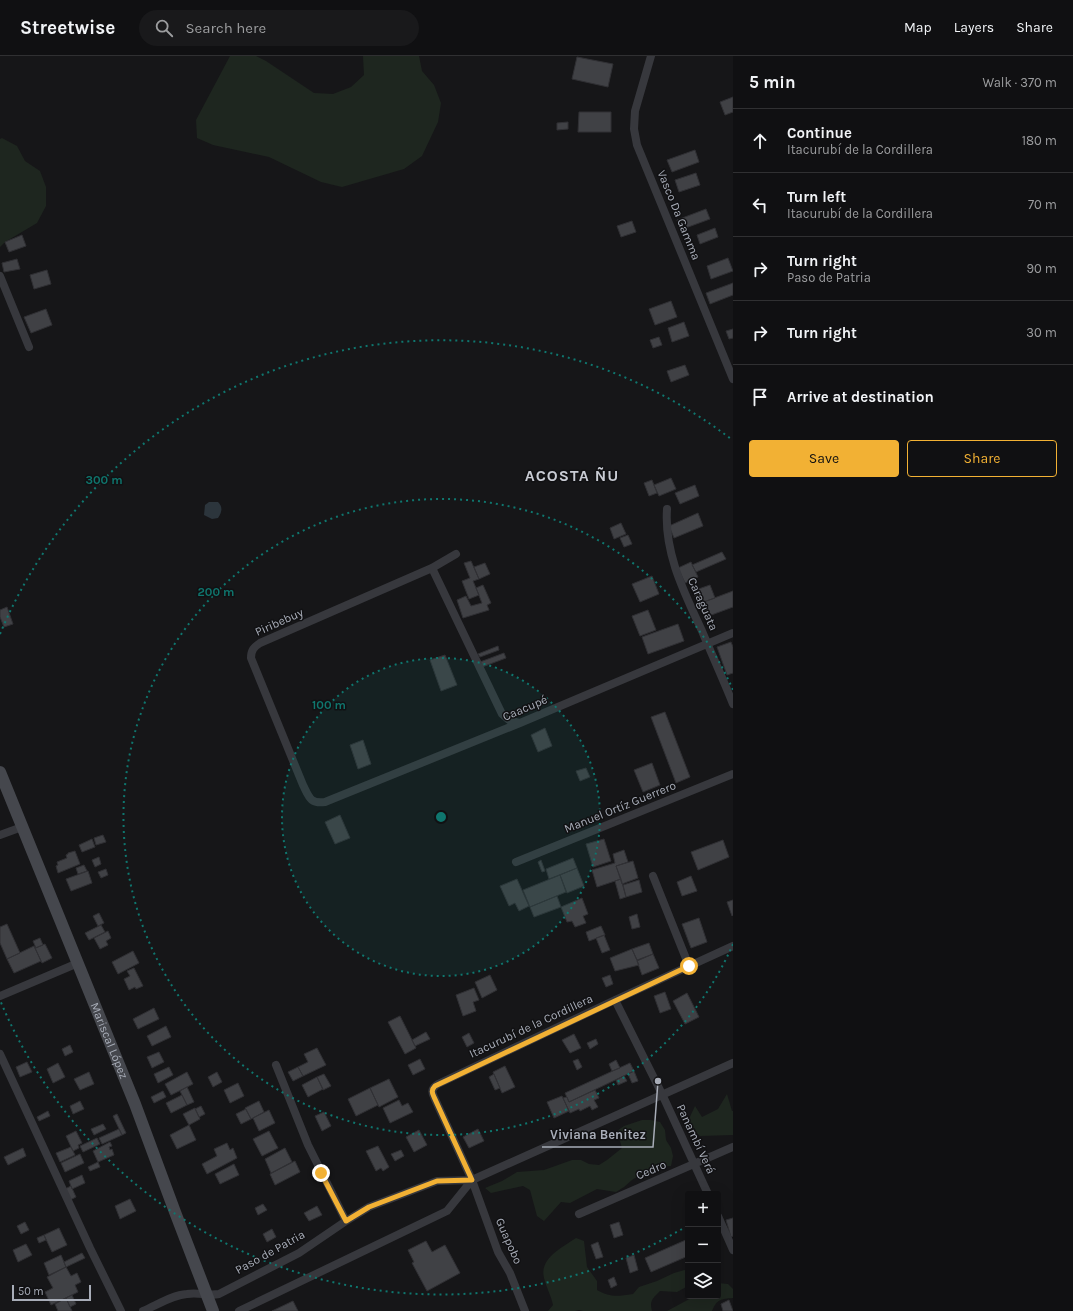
<!DOCTYPE html>
<meta charset="utf-8">
<style>
body{margin:0;font-family:Karla,sans-serif;background:#19191b;color:#f1f3f6}
.controls{position:absolute;right:12px;bottom:12px;display:grid;overflow:hidden;border-radius:4px;box-shadow:0 4px 16px #0002}
.controls button{width:36px;height:36px;display:grid;place-items:center;padding:0;border:0;border-bottom:1px solid #303032;background:#101012;color:#f1f3f6;font:20px sans-serif}
.scale{position:absolute;left:12px;bottom:10px;width:79px;box-sizing:border-box;padding-left:4px;border:2px solid #a8adb8;border-top:0;font-size:11px;line-height:14px;white-space:nowrap;color:#a8adb8;-webkit-text-stroke:3px #111113;paint-order:stroke}
.stop{position:absolute;width:12px;height:12px;margin:-9px;border:3px solid #f2b134;border-radius:50%;background:#fff}
.stop.end{background:#f2b134;border-color:#fff;box-shadow:0 1px 4px #0008}
.list{margin:0;padding:0;list-style:none}
h2{display:flex;justify-content:space-between;align-items:center;height:52px;margin:0;padding:0 16px;font-size:17px}
h2 small{font-size:13px;font-weight:400;color:#9c9d9f}
.list li{display:grid;grid-template-columns:26px 1fr auto;gap:12px;align-items:center;box-sizing:border-box;height:64px;padding:0 16px;border-top:1px solid #303032}
.list b{display:block;font-size:15px;white-space:nowrap}
.list p{margin:0;font-size:13px;white-space:nowrap;color:#9c9d9f}
.list em{font-size:13px;font-style:normal;color:#9c9d9f}
.actions{display:flex;gap:8px;padding:12px 16px}
.actions a{flex:1;padding:9px 0;border:1px solid #f2b134;border-radius:4px;text-align:center;font-size:14px;color:#f2b134}
.actions .main{background:#f2b134;color:#111}
.icon{flex:none;width:22px;height:22px;fill:none;stroke:currentColor;stroke-width:2;stroke-linecap:round;stroke-linejoin:round}
.map{position:relative;flex:none;width:733px;height:1255px;overflow:hidden}
header{display:flex;align-items:center;gap:24px;box-sizing:border-box;height:56px;padding:0 20px;background:#101012;border-bottom:1px solid #303032}
header strong{font-size:19px}
nav{display:flex;gap:22px;margin-inline-start:auto;font-size:14px}
.search{width:280px;height:36px;background:#19191b;display:flex;align-items:center;gap:10px;box-sizing:border-box;padding:0 14px;border-radius:22px;color:#9c9d9f;font-size:15px}
main{display:flex}
aside{flex:1;background:#101012}
.map>svg:first-child{display:block}
.green{fill:#1e261f}
.water{fill:#2c353c}
.building{fill:#404145;stroke:#303034}
.lines{fill:none;stroke-linecap:round;stroke-linejoin:round}
.street{stroke:#37383d;stroke-width:8}
.secondary{stroke:#45474d;stroke-width:12}
.route{stroke:#f2b134;stroke-width:5}
.ring{fill:none;stroke:#0f766e;stroke-width:2;stroke-dasharray:2 4}
.labels{text-anchor:middle;stroke-width:3;stroke-linejoin:round;paint-order:stroke}
.street-label{font-size:12px;fill:#a8adb8;stroke:#111113}
.district-label{font-size:16px;font-weight:bold;letter-spacing:1px;fill:#c9ccd4;stroke:#111113}
.centre{fill:#0f766e;stroke:#111113;stroke-width:2}
.ring-label{font-size:12px;text-anchor:middle;font-weight:bold;fill:#0f766e;stroke:#111113;stroke-width:3;stroke-linejoin:round;paint-order:stroke}
.leader{fill:none;stroke:#a8adb8;stroke-width:1.5}
.callout-dot{fill:#a8adb8;stroke:#111113;stroke-width:1.5}
.callout-label{font-size:13px;text-anchor:middle;font-weight:bold;fill:#a8adb8;stroke:#111113;stroke-width:3;stroke-linejoin:round;paint-order:stroke}
</style>
<header>
<strong>Streetwise</strong>
<div class="search"><svg class="icon" aria-label="search" viewBox="0 0 24 24"><circle cx="10" cy="10" r="6"/><path d="M15 15l6 6"/></svg>Search here</div>
<nav><a>Map</a><a>Layers</a><a>Share</a></nav>
</header>
<main>
<div class="map">
<svg width="733" height="1255" viewBox="0 0 733 1255">
<rect width="100%" height="100%" fill="#161618"/>
<!-- green -->
<path class="green" d="M230,0H256L266,5L314,37L333,38L351,31L364,19L363,0H419L422,15L434,29L441,47L438,66L422,100L404,113L342,131L321,126L269,101L213,89L197,82L196,64Z
M2,82L17,90L25,105L40,115L46,131V150L37,167L5,186L0,191V83Z
M727,1038L732,1055H733V1079L700,1080L687,1067L695,1050L702,1061L718,1053Z
M642,1064H651L660,1066L665,1074L666,1084L671,1092L673,1100L671,1110L655,1111L647,1114L632,1124L624,1131L616,1136L597,1133L570,1147L561,1146L544,1165L537,1160L530,1134L523,1130L491,1137L485,1132L502,1125L517,1116L544,1114L572,1104H581L589,1108L599,1109L607,1104L622,1092L617,1075L624,1070Z
M576,1182L584,1185L587,1211L597,1225V1234C611,1242 618,1240 633,1238L639,1231L657,1225L674,1217L688,1213V1230L677,1236L660,1235C653,1242 649,1245 652,1255H583L579,1254L575,1255H548L553,1249C551,1239 546,1231 544,1222C539,1202 563,1191 576,1182Z
M718,1227L728,1228L733,1233V1242C721,1243 717,1243 712,1255H667L695,1240H718Z"/>
<!-- water -->
<path class="water" d="M209,446H218C223,451 222,456 218,462L212,463L204,459L205,449Z"/>
<!-- building -->
<path class="building" d="M577,1L613,8L608,31L572,23Z
M733,41V56L725,59L720,46Z
M579,56H611V76H578Z
M568,66V73L557,74V67Z
M695,94L699,106L672,116L667,104Z
M696,117L700,129L679,136L675,124Z
M706,153L710,163L680,174L677,164Z
M632,165L636,176L621,181L617,170Z
M715,172L718,181L700,188L697,179Z
M22,179L26,190L9,196L5,186Z
M728,202L733,215L711,223L707,210Z
M17,203L20,213L4,216L2,207Z
M47,214L51,228L34,233L30,219Z
M733,227V239L710,248L706,237Z
M671,245L677,261L655,269L649,253Z
M46,253L52,269L31,277L24,261Z
M684,266L689,280L672,286L668,272Z
M733,273V282L729,283L726,275Z
M659,281L662,289L653,292L650,284Z
M685,309L689,319L671,326L667,315Z
M671,422L676,433L659,440L654,429Z
M652,424L657,437L649,440L644,427Z
M695,429L699,440L680,448L675,437Z
M698,457L703,470L674,482L669,470Z
M621,467L626,478L614,483L610,472Z
M628,479L632,488L624,491L620,482Z
M722,496L726,503L696,516L692,509Z
M471,505L479,523L473,525L479,539L469,543L462,525L470,522L464,507Z
M691,506L698,521L685,527L678,512Z
M485,507L490,518L479,523L474,511Z
M652,520L659,538L640,546L632,528Z
M483,529L491,547L487,549L489,554L463,562L457,544L466,540L471,550L482,547L476,532Z
M710,529L715,542L698,548L693,535Z
M733,535V551L706,561L701,547Z
M7,551L13,568L4,571L0,561V554Z
M648,554L656,574L640,580L632,560Z
M678,568L684,585L648,598L642,581Z
M731,586L733,591V617L727,619L717,591Z
M498,590L499,594L480,601L478,598Z
M504,597L506,602L482,611L480,606Z
M445,599L457,629L441,635L430,604Z
M665,656L690,721L676,727L651,661Z
M545,672L552,690L538,696L531,679Z
M363,684L371,708L358,713L350,689Z
M652,707L660,729L643,736L634,714Z
M586,712L590,721L580,725L576,715Z
M340,759L350,782L335,788L325,766Z
M103,779L106,786L96,789L94,782Z
M92,783L95,791L82,796L79,789Z
M604,783L611,805L593,811L586,788Z
M723,784L729,801L698,814L691,796Z
M624,794L628,806L616,810L621,823L597,831L592,814L615,807L613,798Z
M75,795L80,808L58,817L56,810L58,809L57,806L67,802L66,799L68,798V797Z
M99,801L101,808L95,811L92,804Z
M573,802L577,812L549,823L546,813Z
M541,804L545,815L542,816L538,806Z
M633,805L638,822L622,828L616,810Z
M84,809L87,815L78,818L76,812Z
M577,812L584,830L567,837L560,819Z
M106,813L108,819L101,822L98,816Z
M88,815L92,827L71,835L66,823Z
M560,819L566,836L530,851L523,834Z
M691,820L697,835L682,840L677,826Z
M517,823L529,850L519,855L515,847L509,850L500,830Z
M621,823L626,841L620,843L615,825Z
M639,824L642,836L626,841L623,829Z
M557,840L561,851L534,861L530,851Z
M582,842L588,858L583,860L586,867L575,871L572,865L567,866L561,851Z
M733,844V859L732,860L727,846Z
M99,857L104,867L98,870L93,860Z
M637,858L640,871L632,873L629,861Z
M699,862L707,886L691,892L682,868Z
M7,868L20,897L7,903L0,887V871Z
M101,869L105,876L89,884L85,877Z
M601,870L605,879L589,885L586,876Z
M108,875L111,882L106,885L108,889L100,893L94,882Z
M604,879L610,894L602,897L596,882Z
M40,882L43,889L36,892L33,885Z
M649,887L653,898L637,904L632,893Z
M45,888L52,902L42,907L35,892Z
M34,890L41,905L14,917L7,903Z
M632,893L639,909L615,915L610,902Z
M133,895L139,907L118,918L112,906Z
M653,898L659,912L642,919L637,905Z
M134,912L143,930L136,933L135,931L129,934L124,923L130,920L127,915Z
M490,919L497,934L482,942L475,926Z
M610,919L613,928L606,931L602,922Z
M474,932L479,944L473,946L476,955L463,960L456,939Z
M665,936L671,953L660,957L654,940Z
M687,937L699,961L685,968L673,945Z
M154,952L159,963L138,973L133,963Z
M400,960L416,992L405,998L388,966Z
M166,970L171,981L152,990L147,980Z
M426,976L430,983L415,990L412,984Z
M469,977L474,987L467,991L462,981Z
M574,978L581,992L570,997L562,984Z
M596,983L598,988L590,993L587,987Z
M70,989L73,996L65,1000L62,993Z
M317,992L326,1009L303,1020L298,1011L308,1006L304,998Z
M159,996L164,1006L152,1012L147,1001Z
M420,1003L425,1013L413,1019L408,1009Z
M578,1003L582,1011L577,1014L573,1005Z
M616,1004L620,1012L612,1015L609,1008Z
M27,1006L32,1016L20,1021L16,1011Z
M58,1007L65,1021L53,1027L47,1013Z
M630,1007L634,1015L569,1046L565,1037Z
M505,1010L515,1031L502,1037L493,1016Z
M169,1011L173,1019L158,1027L154,1018Z
M298,1011L303,1020L293,1025L288,1016Z
M634,1015L638,1025L632,1027L628,1018Z
M89,1016L94,1028L80,1034L74,1023Z
M187,1016L193,1028L171,1039L165,1028Z
M217,1016L222,1026L213,1031L208,1021Z
M324,1018L331,1030L323,1034L317,1021Z
M494,1018L500,1032L495,1034L489,1021Z
M624,1020L627,1025L618,1029L616,1024Z
M317,1021L323,1033L308,1041L302,1029Z
M389,1023L398,1041L379,1051L370,1032Z
M238,1027L244,1040L230,1047L224,1034Z
M187,1031L194,1046L187,1049L180,1035Z
M370,1032L378,1049L356,1060L348,1043Z
M595,1034L599,1042L594,1044L598,1051L592,1054L590,1050L580,1055L579,1053L570,1057L563,1042L567,1041L569,1046Z
M163,1035L166,1041L154,1047L151,1041Z
M182,1039L187,1049L171,1057L166,1047Z
M562,1040L569,1055L554,1062L547,1046Z
M399,1044L402,1050L408,1047L413,1056L390,1067L383,1052Z
M80,1045L84,1053L73,1058L70,1050Z
M259,1045L264,1056L251,1063L245,1052Z
M201,1050L205,1058L199,1061L195,1053Z
M195,1052L200,1063L189,1069L183,1058Z
M246,1053L251,1063L241,1068L236,1058Z
M269,1054L275,1067L259,1075L253,1062Z
M48,1055L50,1060L39,1065L37,1061Z
M324,1056L331,1070L322,1075L315,1060Z
M117,1058L126,1077L122,1079L113,1060Z
M103,1068L106,1073L94,1079L91,1073Z
M189,1069L196,1084L177,1093L170,1079Z
M119,1073L122,1079L102,1088L99,1082Z
M478,1073L484,1085L469,1092L463,1081Z
M419,1074L427,1089L414,1096L406,1081Z
M76,1075L82,1087L78,1089L79,1092L73,1095L66,1080Z
M269,1075L278,1092L262,1100L253,1083Z
M97,1082L100,1088L83,1096L80,1090Z
M110,1086L112,1090L109,1091L110,1094L112,1093L114,1099L98,1106L93,1095Z
M227,1087L230,1094L233,1092L237,1102L207,1118L202,1108L217,1100L214,1093Z
M378,1090L389,1111L383,1115L381,1112L376,1115L366,1095Z
M71,1091L75,1099L60,1106L56,1097Z
M23,1092L26,1100L8,1109L4,1101Z
M285,1092L292,1106L271,1117L265,1103Z
M401,1094L404,1100L395,1105L391,1098Z
M80,1098L84,1107L65,1116L61,1107Z
M295,1105L300,1116L275,1129L270,1118Z
M98,1106L100,1111L90,1115L88,1111Z
M234,1108L239,1119L220,1128L215,1118Z
M82,1119L85,1127L72,1133L69,1125Z
M71,1130L76,1141L70,1144L65,1133Z
M130,1143L136,1155L120,1163L115,1150Z
M263,1148L267,1154L258,1159L255,1152Z
M317,1150L322,1159L309,1165L304,1157Z
M733,1162V1180L731,1181L726,1164Z
M25,1166L29,1174L21,1178L17,1170Z
M619,1166L623,1179L614,1182L610,1169Z
M59,1172L67,1189L52,1196L44,1179Z
M272,1173L276,1181L267,1186L263,1178Z
M44,1179L46,1184L39,1187L37,1182Z
M688,1183V1200L651,1216L645,1202Z
M426,1185L432,1196L445,1189L460,1217L427,1235L412,1207L414,1206L408,1194Z
M598,1186L603,1201L596,1203L591,1189Z
M26,1188L32,1199L18,1206L13,1194Z
M82,1197L85,1202L66,1211L64,1206Z
M61,1199L66,1211L49,1219L44,1207Z
M634,1199L638,1214L630,1217L626,1202Z
M66,1211L71,1220L77,1217L81,1226L75,1229L78,1236L51,1249L45,1236L53,1232L47,1221Z
M614,1221L617,1229L611,1232L608,1224Z
M72,1239L76,1248L70,1251L66,1242Z
M66,1242L72,1255H58L55,1248Z
M729,1244L733,1255H723L721,1248Z
M293,1245L298,1255H272Z"/>
<g class="lines">
<!-- street -->
<path class="street" d="M651,0L635,55L634,73L637,89L733,323
M0,220L29,291
M667,453C664,497 684,536 702,575C712,599 723,623 733,648
M456,498L432,512L260,587C254,591 251,594 251,602L303,729C309,741 310,748 325,746L520,667L733,577
M432,512L502,658L509,664L520,667
M0,779L22,771
M516,806L733,718
M653,820L689,910
M0,940L78,907
M615,944L662,1038L708,1138
M0,998L90,1192L121,1255
M276,1009L308,1089L346,1165
M579,1158L733,1091
M718,1160L733,1194
M143,1255C157,1249 172,1239 187,1238C198,1236 208,1240 219,1238L299,1197L346,1165L369,1151L437,1125L472,1124L733,1007
M239,1255L447,1155L472,1124
M525,1255L510,1217L498,1196L472,1124L434,1041C431,1035 432,1032 438,1028L615,944L733,890"/>
<!-- secondary -->
<path class="secondary" id="s1" d="M0,716L135,1048L175,1156L213,1255"/>
</g>
<g class="lines">
<!-- route -->
<path class="route" d="M321,1117L346,1165L369,1151L437,1125L472,1124L434,1041C432,1037 431,1034 435,1030L689,910"/>
</g>
<!-- distance rings -->
<circle cx="441" cy="761" r="159" fill="#0f766e" fill-opacity=".12"/>
<g class="ring">
<circle cx="441" cy="761" r="159"/>
<path d="M733 888A318 318 0 1 1 733 634"/>
<path d="M687 1170A477 477 0 0 1 0 944M0 578A477 477 0 0 1 731 383"/>
</g>
<g class="labels">
<!-- street labels -->
<g class="street-label">
<text transform="translate(679 159) rotate(68)" y="4">Vasco Da Gamma</text>
<text transform="translate(703 548) rotate(66)" y="4">Caraguata</text>
<text transform="translate(279 566) rotate(-24)" y="4">Piribebuy</text>
<text transform="translate(525 652) rotate(-23)" y="4">Caacupé</text>
<text transform="translate(620 751) rotate(-22)" y="4">Manuel Ortíz Guerrero</text>
<text transform="translate(531 970) rotate(-25)" y="4">Itacurubí de la Cordillera</text>
<text dy="4" stroke="none"><textPath href="#s1" startOffset="290">Mariscal López</textPath></text>
<text transform="translate(696 1083) rotate(65)" y="4">Panambí Verá</text>
<text transform="translate(651 1114) rotate(-23)" y="4">Cedro</text>
<text transform="translate(509 1185) rotate(66)" y="4">Guapobo</text>
<text transform="translate(270 1196) rotate(-29)" y="4">Paso de Patria</text>
</g>
<!-- district labels -->
<g class="district-label">
<text x="572" y="425">ACOSTA ÑU</text>
</g>
</g>
<circle cx="441" cy="761" r="6" class="centre"/>
<g class="ring-label">
<text x="104" y="428">300 m</text>
<text x="216" y="540">200 m</text>
<text x="329" y="653">100 m</text>
</g>
<!-- callouts -->
<path class="leader" d="M658 1025L653 1091H542"/>
<circle class="callout-dot" cx="658" cy="1025" r="4"/>
<g class="callout-label">
<text x="598" y="1083">Viviana Benitez</text>
</g>
</svg>
<div class="controls">
<button>+</button>
<button>−</button>
<button><svg class="icon" aria-label="layers" viewBox="0 0 24 24"><path d="M12 4l9 5-9 5-9-5zM3 14l9 5 9-5"/></svg></button>
</div>
<div class="scale">50 m</div>
<div class="stop" style="left:689px;top:910px"></div>
<div class="stop end" style="left:321px;top:1117px"></div>
</div>
<aside>
<h2>5 min<small>Walk · 370 m</small></h2>
<ul class="list">
<li><svg class="icon" aria-label="ahead" viewBox="0 0 24 24"><path d="M12 20V5M6 11l6-6 6 6"/></svg><div><b>Continue</b><p>Itacurubí de la Cordillera</p></div><em>180 m</em></li>
<li><svg class="icon" aria-label="left" viewBox="0 0 24 24"><path d="M17 20v-9H6M10 6l-5 5 5 5"/></svg><div><b>Turn left</b><p>Itacurubí de la Cordillera</p></div><em>70 m</em></li>
<li><svg class="icon" aria-label="right" viewBox="0 0 24 24"><path d="M7 20v-9h11M14 6l5 5-5 5"/></svg><div><b>Turn right</b><p>Paso de Patria</p></div><em>90 m</em></li>
<li><svg class="icon" aria-label="right" viewBox="0 0 24 24"><path d="M7 20v-9h11M14 6l5 5-5 5"/></svg><div><b>Turn right</b></div><em>30 m</em></li>
<li><svg class="icon" aria-label="arrive" viewBox="0 0 24 24"><path d="M6 21V4h12l-3 4 3 4H6"/></svg><div><b>Arrive at destination</b></div></li>
</ul>
<div class="actions"><a class="main">Save</a><a>Share</a></div>
</aside>
</main>
